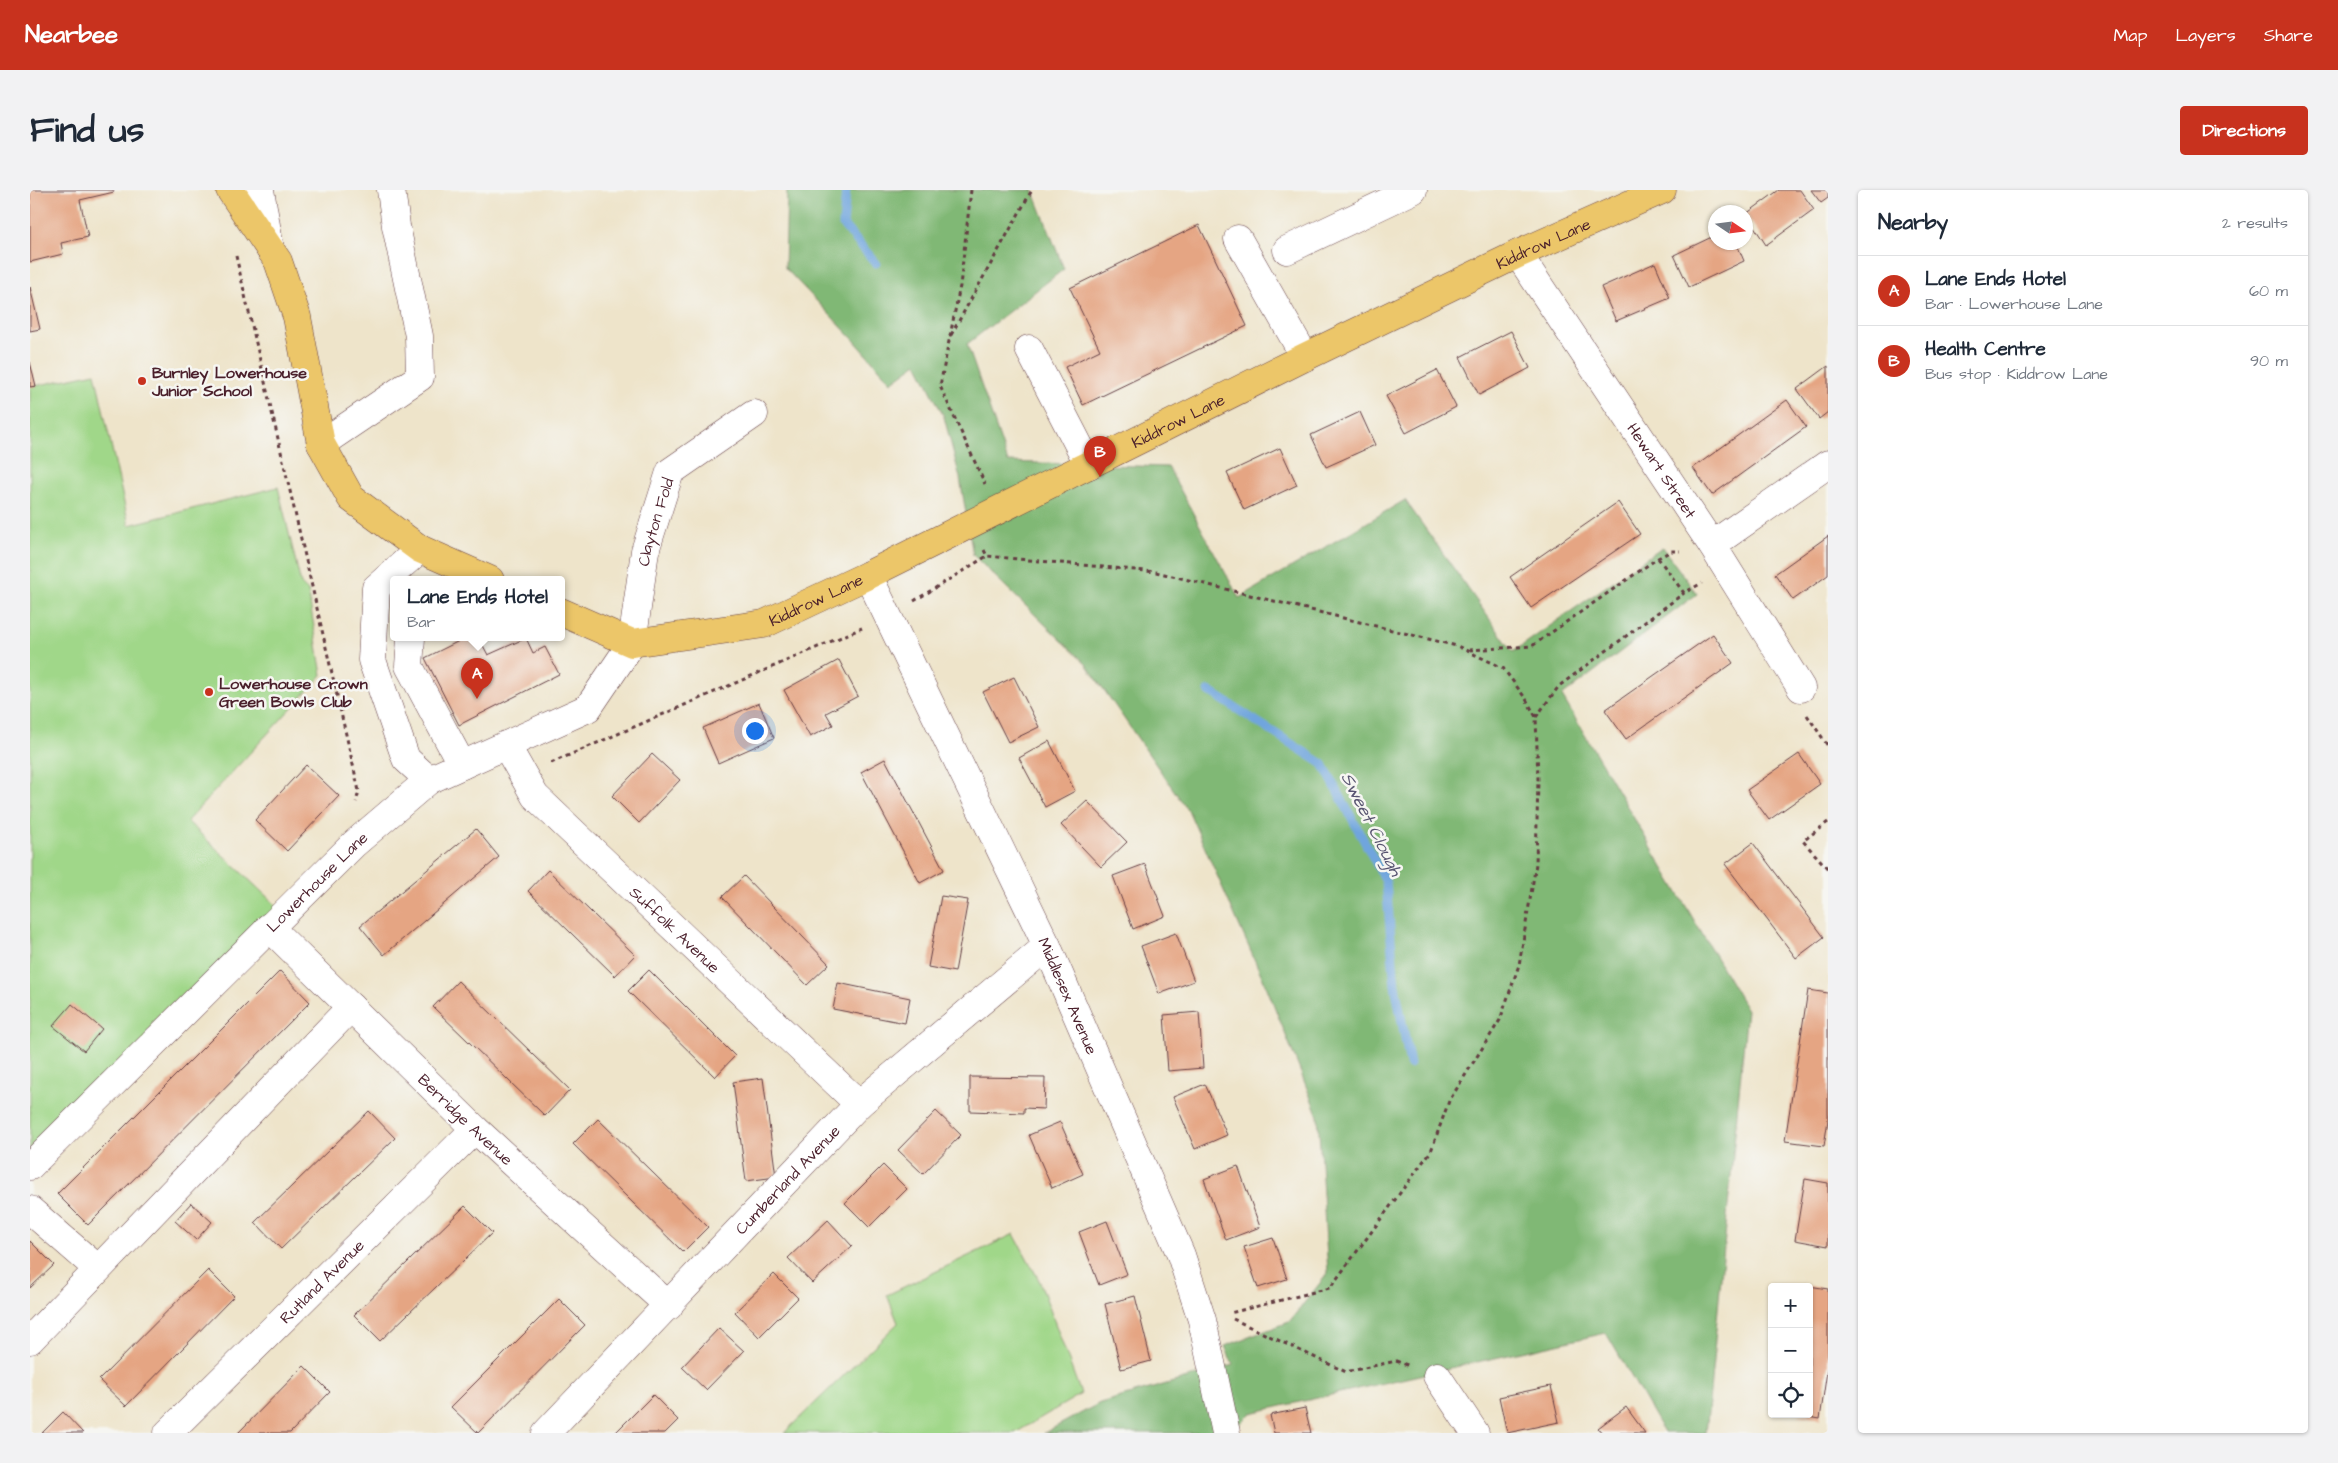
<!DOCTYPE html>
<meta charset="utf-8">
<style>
body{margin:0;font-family:"Architects Daughter",sans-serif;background:#f2f2f3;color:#1f2937}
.controls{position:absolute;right:15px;bottom:15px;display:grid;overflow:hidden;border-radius:5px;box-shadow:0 1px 4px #0004}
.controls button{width:45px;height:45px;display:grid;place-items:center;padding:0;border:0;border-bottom:1px solid #e0e1e3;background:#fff;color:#1f2937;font:25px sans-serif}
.compass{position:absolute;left:1678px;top:15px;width:45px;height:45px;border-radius:50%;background:#fff;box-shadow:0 1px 4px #0004;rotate:103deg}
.you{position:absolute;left:724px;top:540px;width:18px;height:18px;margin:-12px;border:4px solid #fff;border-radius:50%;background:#1a73e8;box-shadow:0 0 0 8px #1a73e833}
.badge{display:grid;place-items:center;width:32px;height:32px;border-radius:50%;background:#c8321e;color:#fff;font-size:16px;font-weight:700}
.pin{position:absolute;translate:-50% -41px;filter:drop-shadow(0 1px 2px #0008)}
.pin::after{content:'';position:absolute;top:26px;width:18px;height:15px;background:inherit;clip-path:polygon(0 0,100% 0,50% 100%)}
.popup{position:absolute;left:360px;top:386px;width:175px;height:65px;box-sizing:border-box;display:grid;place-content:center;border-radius:5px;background:#fff;filter:drop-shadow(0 1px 4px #0005);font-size:16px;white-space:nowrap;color:#747a83}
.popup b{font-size:19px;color:#1f2937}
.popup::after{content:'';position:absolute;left:50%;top:100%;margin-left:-10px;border:10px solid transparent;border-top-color:#fff}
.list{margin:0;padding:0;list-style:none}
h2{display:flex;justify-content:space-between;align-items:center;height:65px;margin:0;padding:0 20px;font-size:21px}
h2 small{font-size:16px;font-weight:400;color:#747a83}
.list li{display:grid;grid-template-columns:32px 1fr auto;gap:15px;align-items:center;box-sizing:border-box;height:70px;padding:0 20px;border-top:1px solid #e0e1e3}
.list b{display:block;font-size:19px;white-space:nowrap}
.list p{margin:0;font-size:16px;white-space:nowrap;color:#747a83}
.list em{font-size:16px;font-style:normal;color:#747a83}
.icon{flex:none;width:28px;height:28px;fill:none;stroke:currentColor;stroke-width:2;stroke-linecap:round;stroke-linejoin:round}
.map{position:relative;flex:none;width:1798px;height:1243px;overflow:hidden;border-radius:5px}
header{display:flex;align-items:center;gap:30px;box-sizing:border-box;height:70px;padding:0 25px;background:#c8321e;color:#fff}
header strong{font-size:24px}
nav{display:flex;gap:28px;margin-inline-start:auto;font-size:18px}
.intro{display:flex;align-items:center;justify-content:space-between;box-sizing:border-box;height:120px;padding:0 30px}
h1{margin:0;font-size:35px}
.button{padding:12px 22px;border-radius:5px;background:#c8321e;color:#fff;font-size:18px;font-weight:700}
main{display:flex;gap:30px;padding:0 30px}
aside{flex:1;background:#fff;border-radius:5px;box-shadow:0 1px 4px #0004}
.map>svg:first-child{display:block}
.green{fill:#a0d789;stroke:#757b5a}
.forest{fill:#80b875;stroke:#656c50}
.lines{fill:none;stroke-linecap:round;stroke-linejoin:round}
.stream{stroke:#6fa5dd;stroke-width:9}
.building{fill:#e5a583}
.minor-casing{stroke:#633d43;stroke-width:29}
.major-casing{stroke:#633d43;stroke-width:29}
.path{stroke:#633d43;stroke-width:3;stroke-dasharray:4 4;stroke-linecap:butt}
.minor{stroke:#fff;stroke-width:28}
.major{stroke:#ecc669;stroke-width:28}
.poi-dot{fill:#c8321e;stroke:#f6f6f2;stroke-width:2}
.labels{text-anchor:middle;stroke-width:5;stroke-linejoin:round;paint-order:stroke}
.street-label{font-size:16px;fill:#4a1f2b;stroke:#f6f6f2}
.poi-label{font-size:16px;font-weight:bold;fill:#4a1f2b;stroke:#f6f6f2;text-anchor:start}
.water-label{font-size:18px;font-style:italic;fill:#595572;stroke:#f6f6f2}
</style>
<header>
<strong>Nearbee</strong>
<nav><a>Map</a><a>Layers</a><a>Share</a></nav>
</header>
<div class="intro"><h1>Find us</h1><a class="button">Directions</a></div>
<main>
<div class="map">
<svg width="1798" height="1243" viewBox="0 0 1798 1243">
<rect width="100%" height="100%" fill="#f6f6f2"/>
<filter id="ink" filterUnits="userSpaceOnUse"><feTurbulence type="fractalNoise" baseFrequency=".02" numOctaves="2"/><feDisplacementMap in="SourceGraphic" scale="10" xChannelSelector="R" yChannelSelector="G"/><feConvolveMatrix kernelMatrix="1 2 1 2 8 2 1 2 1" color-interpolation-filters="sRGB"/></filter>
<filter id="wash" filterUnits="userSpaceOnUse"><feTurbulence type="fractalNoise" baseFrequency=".0096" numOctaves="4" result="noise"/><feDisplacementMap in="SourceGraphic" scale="20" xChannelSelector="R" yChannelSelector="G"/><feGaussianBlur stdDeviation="1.12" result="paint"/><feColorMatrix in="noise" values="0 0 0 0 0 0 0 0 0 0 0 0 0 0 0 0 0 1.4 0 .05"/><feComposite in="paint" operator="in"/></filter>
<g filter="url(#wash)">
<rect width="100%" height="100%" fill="#eee4ca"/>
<!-- green -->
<path class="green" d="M65,183L99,335L248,297L271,394L278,401L292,485L157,631L250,719L0,972V197Z
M984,1044L1010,1092L1051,1204L985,1243H754L868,1133L857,1105Z"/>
<!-- forest -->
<path class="forest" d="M757,0H1003L1034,79L937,154L978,272L1138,277L1209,408L1375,310L1483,462L1632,357L1667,404L1532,506L1717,820L1676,1243H1634L1576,1143L1221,1223L1201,1243H1014L1070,1213L1203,1175L1195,1156L1259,1132L1298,1083L1288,926L1237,798L1159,622L1056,474L943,365L930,288L914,227L887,173L861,192L824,150L755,78Z"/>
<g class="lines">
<!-- stream -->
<path class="stream" d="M816,0L813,35L846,73
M1179,501L1293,574L1356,692L1365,795L1380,874"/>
</g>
<g id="blocks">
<!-- building -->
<path class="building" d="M0,0H83L84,2L50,10L58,47L31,53L33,64L0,72Z
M1749,0H1770L1784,20L1736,55L1716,24Z
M1781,0H1798V8L1791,13Z
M1169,35L1217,136L1053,215L1035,177L1070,160L1040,98Z
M1686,45V52H1706L1714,71L1659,97L1644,65Z
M1625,73L1640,108L1586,131L1571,97Z
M0,97L10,139L0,141Z
M1481,141L1500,178L1449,205L1430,167Z
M0,172L6,196L0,197Z
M1798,176V222L1789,229L1767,199Z
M1407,180L1426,217L1376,243L1356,206Z
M1757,210L1776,237L1682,305L1663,278Z
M1330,222L1345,255L1296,277L1281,245Z
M1250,258L1267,295L1214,320L1197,283Z
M1588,312L1610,344L1501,418L1480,387Z
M1798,346V385L1763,410L1745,384Z
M1683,444L1703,473L1596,549L1575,520Z
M435,448H449L458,465L496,448L503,463L515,457L529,484L429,535L395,468Z
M809,470L828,506L796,523L803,535L780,547L754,500Z
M984,487L1009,537L978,552L953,502Z
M729,513L744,548L688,573L673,538Z
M1019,551L1045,601L1015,617L989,568Z
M622,564L650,590L609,633L582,606Z
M1769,564L1790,594L1739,630L1717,600Z
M855,569L914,680L890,693L831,582Z
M276,575L309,606L257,661L225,630Z
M1057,611L1097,652L1071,677L1031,635Z
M446,639L469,667L354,765L330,736Z
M1723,653L1794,747L1766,768L1695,674Z
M1115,674L1135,726L1103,739L1083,686Z
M518,680L605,765L585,786L498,701Z
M714,686L799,774L777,795L692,707Z
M911,706L938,710L925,782L898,777Z
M1146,743L1164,791L1129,804L1111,756Z
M619,780L705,866L685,887L598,801Z
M250,781L280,812L58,1035L27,1004Z
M428,791L540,900L515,926L403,817Z
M808,793L880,808L875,833L803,819Z
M1778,800L1798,803V930L1794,956L1755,951Z
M42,814L72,839L54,861L23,836Z
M1169,822L1173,878L1138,881L1134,825Z
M940,887L1015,888L1014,919L994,918V923L940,921Z
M733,888L746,987L716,991L703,892Z
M1175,894L1197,945L1165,959L1143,907Z
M339,921L365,948L251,1059L225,1032Z
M906,921L931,945L893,984L868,960Z
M568,929L678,1037L653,1062L543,954Z
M1030,932L1053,984L1022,998L999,945Z
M853,975L877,999L839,1037L815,1013Z
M1208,976L1230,1037L1196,1050L1174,989Z
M1775,989L1798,993V1056L1765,1050Z
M161,1013L182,1032L166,1050L145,1031Z
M435,1016L462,1043L350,1151L324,1125Z
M798,1030L822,1056L782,1093L758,1068Z
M1077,1031L1097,1084L1069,1095L1049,1042Z
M1243,1048L1257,1089L1228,1098L1214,1057Z
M0,1051L24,1075L0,1098Z
M178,1080L204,1106L96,1216L69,1190Z
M744,1084L768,1108L729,1147L705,1122Z
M1779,1096L1798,1099V1174L1790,1229L1768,1225L1779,1224Z
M1105,1106L1121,1171L1091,1179L1075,1114Z
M529,1109L555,1135L448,1243L421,1217Z
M689,1138L714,1161L676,1200L652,1177Z
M274,1176L300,1202L260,1243H208Z
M1521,1196L1529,1232L1477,1243L1469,1207Z
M623,1205L648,1230L635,1243H585Z
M1596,1217L1615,1243H1572L1568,1238Z
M1275,1218L1281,1243H1244L1240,1225Z
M33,1222L53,1243H12Z"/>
</g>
</g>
<g filter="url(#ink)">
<use href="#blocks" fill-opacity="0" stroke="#633d43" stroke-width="1"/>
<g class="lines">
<!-- minor casing -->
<g class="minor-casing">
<g id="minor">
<path d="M230,0L240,59"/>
<path d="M1208,49L1275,167"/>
<path d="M1257,60L1383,0"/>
<path id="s1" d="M1488,64L1682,355L1771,498"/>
<path d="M999,159L1059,275"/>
<path d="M291,254L390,187L389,146L366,36L361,0"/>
<path d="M1682,355L1798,274"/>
<path d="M390,359L346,398L342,470L376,569L399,590"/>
<path id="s2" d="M838,385L1017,756L1151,1065L1172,1130L1196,1243"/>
<path d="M381,448L379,476L432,575"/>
<path id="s3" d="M476,555L505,606L829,914"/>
<path id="s4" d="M239,737L445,939L639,1116"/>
<path id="s5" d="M0,976L324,654L399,590L558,518L602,453L615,361L640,282L724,224"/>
<path d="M0,1020L68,1079"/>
<path d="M0,1150L321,817"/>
<path d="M1407,1186L1445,1243"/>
<path id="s6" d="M138,1243L445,939"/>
<path id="s7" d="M516,1243L829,914L1017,756"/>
</g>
</g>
<!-- major casing -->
<g class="major-casing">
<g id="major">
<path d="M200,0L248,71L267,127L291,254L321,308L390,359L460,390"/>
<path id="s8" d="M531,422L602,453L734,434L838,385L1275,167L1488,64L1632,0"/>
</g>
</g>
<!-- path -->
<path class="path" d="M941,0L930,96L910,196L955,294
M206,66L329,601L326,612
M921,145L1002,0
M954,360L957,366L1126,382L1427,456L1473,478L1496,509L1506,527L1508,590L1506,674L1489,775L1470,830L1419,911L1401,961L1300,1098L1200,1123
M1628,368L1654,403L1672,393
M884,411L957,366
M1439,460L1502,456L1628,368L1641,361H1650
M1777,525L1798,556
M1506,527L1529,496L1654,403
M521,573L832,438
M1798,632L1773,651L1798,679
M1203,1129L1316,1182L1366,1171L1380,1176"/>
<!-- minor -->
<use href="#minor" class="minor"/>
<!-- major -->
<use href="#major" class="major"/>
</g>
</g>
<!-- markers -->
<g class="poi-dot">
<circle cx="112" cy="191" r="5"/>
<circle cx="179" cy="502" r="5"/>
</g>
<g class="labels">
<!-- street labels -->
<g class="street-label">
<text dy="6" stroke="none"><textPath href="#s8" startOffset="1078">Kiddrow Lane</textPath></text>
<text dy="6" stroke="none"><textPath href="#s8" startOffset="672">Kiddrow Lane</textPath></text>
<text dy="6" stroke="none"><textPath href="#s1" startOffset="260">Hewart Street</textPath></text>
<text dy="6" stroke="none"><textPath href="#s5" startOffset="932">Clayton Fold</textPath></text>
<text dy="6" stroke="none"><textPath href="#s8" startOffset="268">Kiddrow Lane</textPath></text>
<text dy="6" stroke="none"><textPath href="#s5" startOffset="404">Lowerhouse Lane</textPath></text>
<text dy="6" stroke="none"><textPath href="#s3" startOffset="252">Suffolk Avenue</textPath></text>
<text dy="6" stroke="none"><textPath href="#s2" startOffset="466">Middlesex Avenue</textPath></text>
<text dy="6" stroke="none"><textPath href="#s4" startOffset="275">Berridge Avenue</textPath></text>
<text dy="6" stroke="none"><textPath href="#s7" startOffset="350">Cumberland Avenue</textPath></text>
<text dy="6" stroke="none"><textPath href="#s6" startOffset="216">Rutland Avenue</textPath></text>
</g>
<!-- poi labels -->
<g class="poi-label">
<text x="122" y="188">Burnley Lowerhouse<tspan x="122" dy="18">Junior School</tspan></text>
<text x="189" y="499">Lowerhouse Crown<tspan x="189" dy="18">Green Bowls Club</tspan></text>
</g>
<!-- water labels -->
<g class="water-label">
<text transform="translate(1342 634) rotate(63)" y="6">Sweet Clough</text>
</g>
</g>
</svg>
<div class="controls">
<button>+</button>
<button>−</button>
<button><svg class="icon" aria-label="locate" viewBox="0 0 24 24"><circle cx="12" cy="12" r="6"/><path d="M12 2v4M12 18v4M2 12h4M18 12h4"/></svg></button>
</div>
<svg class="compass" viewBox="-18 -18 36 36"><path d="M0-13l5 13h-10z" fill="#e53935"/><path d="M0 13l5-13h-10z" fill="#747a83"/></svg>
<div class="you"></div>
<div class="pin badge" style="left:447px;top:509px">A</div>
<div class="popup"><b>Lane Ends Hotel</b>Bar</div>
<div class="pin badge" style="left:1070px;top:287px">B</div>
</div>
<aside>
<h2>Nearby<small>2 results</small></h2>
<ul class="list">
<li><span class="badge">A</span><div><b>Lane Ends Hotel</b><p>Bar · Lowerhouse Lane</p></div><em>60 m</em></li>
<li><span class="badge">B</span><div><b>Health Centre</b><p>Bus stop · Kiddrow Lane</p></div><em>90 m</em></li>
</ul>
</aside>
</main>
